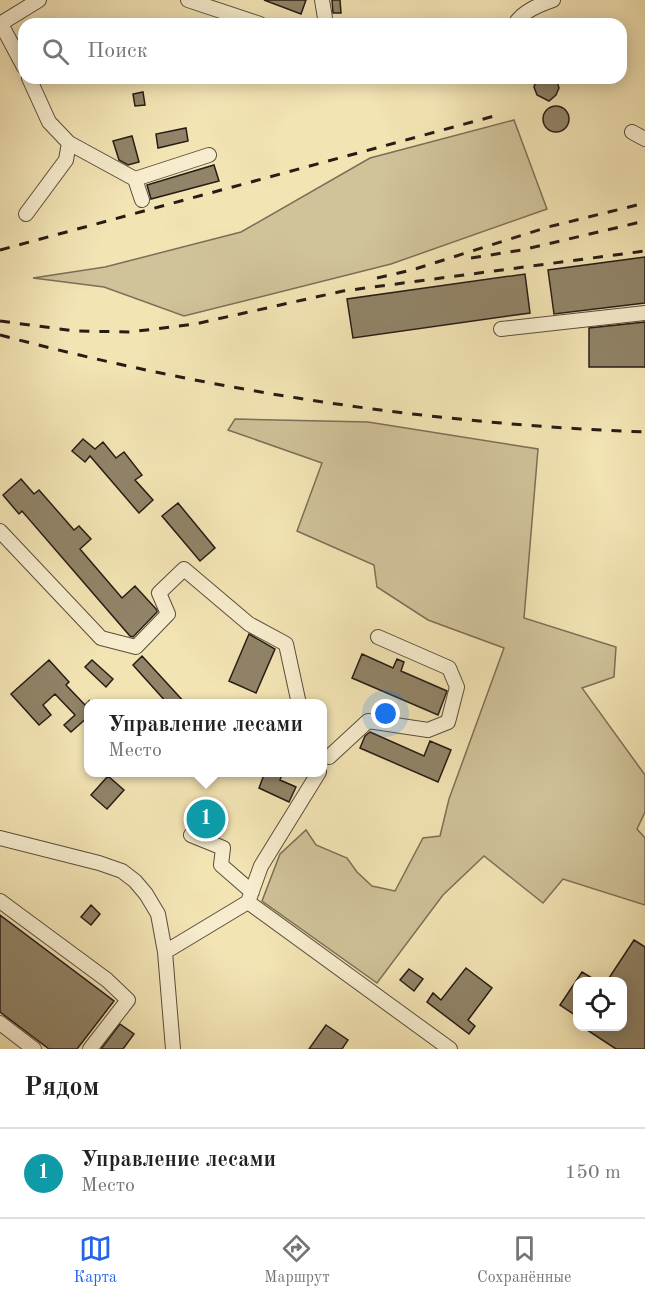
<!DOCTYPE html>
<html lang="ru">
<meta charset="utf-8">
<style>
body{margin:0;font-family:"Old Standard TT",serif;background:#f2f2f2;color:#222}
.controls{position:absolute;right:18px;bottom:18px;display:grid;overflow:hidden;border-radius:12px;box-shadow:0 3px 15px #0003}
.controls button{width:54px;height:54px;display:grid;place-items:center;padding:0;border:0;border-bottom:2px solid #e0e0e0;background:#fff;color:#222;font:30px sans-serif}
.you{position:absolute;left:386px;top:714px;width:21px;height:21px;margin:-15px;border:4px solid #fff;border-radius:50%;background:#1a73e8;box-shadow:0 0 0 9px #1a73e833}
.badge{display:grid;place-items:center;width:39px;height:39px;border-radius:50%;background:#2563eb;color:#fff;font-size:20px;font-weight:700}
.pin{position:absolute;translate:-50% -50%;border:3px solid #fff;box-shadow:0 2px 6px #0006}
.popup{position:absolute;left:84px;top:699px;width:243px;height:78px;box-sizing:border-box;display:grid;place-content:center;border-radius:12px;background:#fff;filter:drop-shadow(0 2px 4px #0005);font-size:20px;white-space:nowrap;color:#767676}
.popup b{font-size:22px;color:#222}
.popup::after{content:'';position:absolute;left:50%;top:100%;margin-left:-12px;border:12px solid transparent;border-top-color:#fff}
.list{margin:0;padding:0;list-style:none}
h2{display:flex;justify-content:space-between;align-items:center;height:78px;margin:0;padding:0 24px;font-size:26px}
h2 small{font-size:20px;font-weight:400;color:#767676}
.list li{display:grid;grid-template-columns:39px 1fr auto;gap:18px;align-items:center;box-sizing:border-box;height:90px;padding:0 24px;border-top:2px solid #e0e0e0}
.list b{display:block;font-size:22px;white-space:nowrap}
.list p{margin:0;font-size:20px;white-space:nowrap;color:#767676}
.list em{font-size:20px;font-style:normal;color:#767676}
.icon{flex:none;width:33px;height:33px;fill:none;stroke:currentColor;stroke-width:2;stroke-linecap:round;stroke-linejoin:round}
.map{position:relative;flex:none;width:645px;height:1049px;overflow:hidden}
.search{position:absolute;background:#fff;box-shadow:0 3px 15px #0003;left:18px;right:18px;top:18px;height:66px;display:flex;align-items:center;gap:15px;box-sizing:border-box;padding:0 21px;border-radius:18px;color:#767676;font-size:22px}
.sheet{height:168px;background:#fff}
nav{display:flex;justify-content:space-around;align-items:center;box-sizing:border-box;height:84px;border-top:2px solid #e0e0e0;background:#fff;font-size:16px;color:#767676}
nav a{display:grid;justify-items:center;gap:3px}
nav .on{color:#2563eb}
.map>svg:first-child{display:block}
.green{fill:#d0c299;stroke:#7c6f57;stroke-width:1.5}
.building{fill:#918468;stroke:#271c15;stroke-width:1.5}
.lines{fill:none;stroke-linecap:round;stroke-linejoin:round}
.minor-casing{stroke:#5a4e3d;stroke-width:16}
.minor{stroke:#f7edce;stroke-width:14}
.rail{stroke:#271c15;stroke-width:3;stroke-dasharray:10 10;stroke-linecap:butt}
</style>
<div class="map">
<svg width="645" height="1049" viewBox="0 0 645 1049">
<rect width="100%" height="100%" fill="#f3e4b4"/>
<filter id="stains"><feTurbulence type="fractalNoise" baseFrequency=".00333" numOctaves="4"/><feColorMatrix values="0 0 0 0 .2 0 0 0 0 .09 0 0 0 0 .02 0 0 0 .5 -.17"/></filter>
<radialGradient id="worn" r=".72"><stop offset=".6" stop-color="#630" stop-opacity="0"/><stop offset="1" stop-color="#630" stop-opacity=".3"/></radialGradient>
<!-- green -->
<path class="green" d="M514,120L547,209L391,264L184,316L104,287L33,278L105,267L241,232L370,158Z
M235,419L368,422L538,449L524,618L616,647L614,677L582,688L645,775V812L637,829L645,838V905L563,879L543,903L484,856L443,895L377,983L262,901L280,854L306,830L316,845L347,858L357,872L372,886L395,891L423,838L440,836L449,799L504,648L428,620L377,587L374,565L297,531L322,463L228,430Z"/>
<!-- building -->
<path class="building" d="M264,0H306L301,14Z
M332,0H340L341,13H333Z
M537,78H556L559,88L556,95L549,101L537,95L534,87Z
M143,92L145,105L135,106L133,94Z
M543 119a13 13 0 1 1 26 0a13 13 0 1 1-26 0Z
M186,128L188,141L158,148L156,134Z
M132,136L139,162L128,165L119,160L113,141Z
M214,165L219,181L151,199L147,185Z
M645,257V303L554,314L548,270Z
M525,274L530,313L353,338L347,299Z
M645,322V367H589V328Z
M83,439L95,449L103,442L116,458L124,452L142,475L135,480L153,500L139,513L90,456L85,462L72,451Z
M21,479L34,494L39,490L74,530L79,526L91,539L80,549L122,598L135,586L157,610V612L133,637L130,636L22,511L19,514L3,495Z
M178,503L215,548L200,561L162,516Z
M249,634L275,649L256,693L229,681Z
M362,654L393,668L397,659L404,662L401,671L447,691L438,715L352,678Z
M142,656L186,704H168L133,665Z
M49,660L69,682L66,685L85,705L89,701V716L71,732L64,725L75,715L55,694L43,705L51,715L39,725L11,694Z
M92,660L113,679L106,687L85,667Z
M370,732L424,756L430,741L451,750L438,782L360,748L365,736Z
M265,772H283L280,780L296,787L289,802L259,788Z
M108,776L124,790L107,809L91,795Z
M192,803L225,815L219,834L186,822Z
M91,905L100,914L91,925L81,917Z
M0,915L114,1001L77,1049H49L0,1012Z
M634,940L645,947V1049H616L581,1026H622V981H607Z
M466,968L492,988L468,1020L475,1026L469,1034L427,1002L433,993L441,1000Z
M409,969L423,979L414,991L400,980Z
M582,972L597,981H578V1017L560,1005Z
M120,1024L134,1034L123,1049H101Z
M326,1025L348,1040L342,1049H309Z"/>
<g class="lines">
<!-- minor casing -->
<g class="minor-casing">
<path id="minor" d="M188,0L260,24
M322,0L326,24
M0,24L39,0
M1,24L24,67
M515,24C523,11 539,5 553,0
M632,132L645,139
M69,143L135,179L142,200
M135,179L209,155
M26,214L66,160L69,143L49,122L29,78
M501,329L645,313
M0,531L101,638L136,647L168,614L159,593L184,569L249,624L286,644L299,704
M329,757L368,721L428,730L448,722L457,687L449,668L378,637
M191,835L223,848L221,865L252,892
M0,838L99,863L122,871L135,881L146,894L158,914L165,952L173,1049
M0,901L107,980L128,1000L90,1049
M248,902L261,866L319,772
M165,952L248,902L450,1049
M0,1023L34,1049"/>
</g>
<!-- minor -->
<use href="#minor" class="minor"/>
<!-- rail -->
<path class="rail" d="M0,250L498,115
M471,258L522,250L645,221
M377,278L412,270L548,227L645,203
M0,321L75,331L130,332L195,324L343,291L645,251
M0,335C210,391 428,424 645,432"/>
</g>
<rect width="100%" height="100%" filter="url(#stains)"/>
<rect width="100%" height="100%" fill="url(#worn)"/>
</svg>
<div class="controls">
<button><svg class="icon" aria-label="locate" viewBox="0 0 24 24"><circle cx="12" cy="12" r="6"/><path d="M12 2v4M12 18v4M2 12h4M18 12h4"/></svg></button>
</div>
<div class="you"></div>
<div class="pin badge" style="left:206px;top:819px;background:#0f9aa8">1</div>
<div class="popup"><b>Управление лесами</b>Место</div>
<div class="search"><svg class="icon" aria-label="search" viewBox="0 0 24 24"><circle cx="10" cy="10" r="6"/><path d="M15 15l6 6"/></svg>Поиск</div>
</div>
<section class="sheet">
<h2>Рядом<small></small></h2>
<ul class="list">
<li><span class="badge" style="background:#0f9aa8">1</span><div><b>Управление лесами</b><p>Место</p></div><em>150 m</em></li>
</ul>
</section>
<nav>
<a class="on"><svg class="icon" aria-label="map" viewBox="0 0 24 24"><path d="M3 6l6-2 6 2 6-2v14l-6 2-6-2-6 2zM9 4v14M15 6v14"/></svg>Карта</a>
<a><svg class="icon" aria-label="directions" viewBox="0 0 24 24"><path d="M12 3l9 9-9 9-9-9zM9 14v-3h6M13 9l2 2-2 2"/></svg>Маршрут</a>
<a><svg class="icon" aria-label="saved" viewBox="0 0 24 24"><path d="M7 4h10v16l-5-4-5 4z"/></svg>Сохранённые</a>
</nav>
